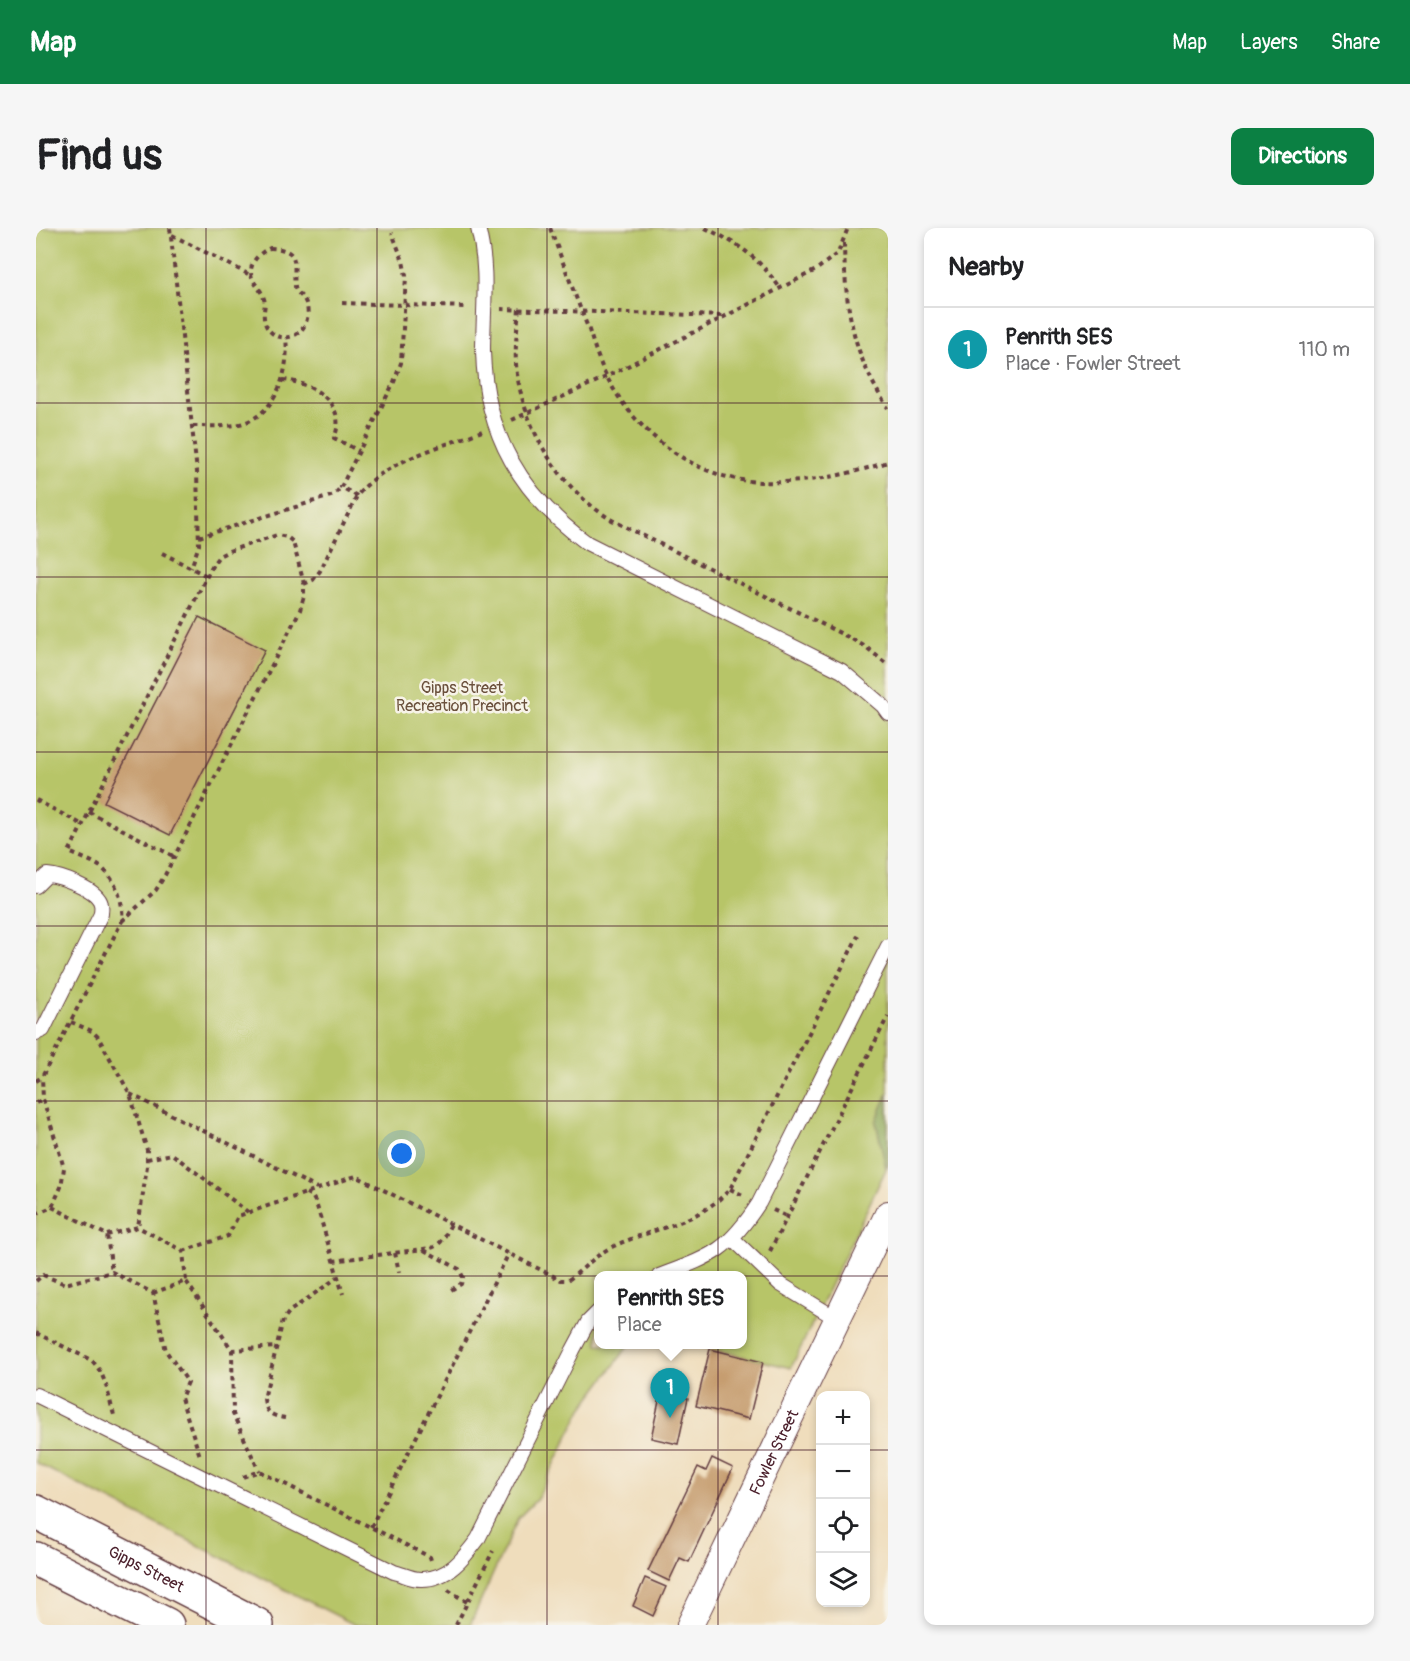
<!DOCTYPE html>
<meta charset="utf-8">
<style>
body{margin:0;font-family:Pangolin,sans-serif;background:#f6f6f6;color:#202124}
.controls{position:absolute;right:18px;bottom:18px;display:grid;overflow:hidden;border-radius:12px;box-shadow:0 3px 9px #0003}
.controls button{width:54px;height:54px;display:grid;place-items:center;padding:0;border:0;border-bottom:2px solid #e0e0e0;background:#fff;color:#202124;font:30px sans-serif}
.you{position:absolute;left:366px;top:926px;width:21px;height:21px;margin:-15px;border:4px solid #fff;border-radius:50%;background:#1a73e8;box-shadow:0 0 0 9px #1a73e833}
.badge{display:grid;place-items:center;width:39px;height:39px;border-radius:50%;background:#0b8043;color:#fff;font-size:20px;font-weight:700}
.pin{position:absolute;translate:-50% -50px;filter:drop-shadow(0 2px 3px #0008)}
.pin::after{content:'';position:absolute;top:32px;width:21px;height:18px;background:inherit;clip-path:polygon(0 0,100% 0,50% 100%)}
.popup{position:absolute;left:558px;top:1043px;width:153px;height:78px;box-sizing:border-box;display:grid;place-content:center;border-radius:12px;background:#fff;filter:drop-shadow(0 2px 4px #0005);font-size:20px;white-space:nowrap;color:#757577}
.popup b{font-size:22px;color:#202124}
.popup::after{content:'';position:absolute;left:50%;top:100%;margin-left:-12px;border:12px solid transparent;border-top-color:#fff}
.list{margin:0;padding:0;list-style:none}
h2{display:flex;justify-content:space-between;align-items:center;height:78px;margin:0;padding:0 24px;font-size:26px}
h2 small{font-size:20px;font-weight:400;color:#757577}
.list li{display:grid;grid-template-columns:39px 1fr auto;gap:18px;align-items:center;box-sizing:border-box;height:84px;padding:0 24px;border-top:2px solid #e0e0e0}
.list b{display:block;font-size:22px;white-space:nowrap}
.list p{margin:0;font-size:20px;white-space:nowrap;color:#757577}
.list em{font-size:20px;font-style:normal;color:#757577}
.icon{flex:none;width:33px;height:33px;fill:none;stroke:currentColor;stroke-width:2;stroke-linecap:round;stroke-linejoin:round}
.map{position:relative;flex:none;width:852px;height:1397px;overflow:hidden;border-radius:12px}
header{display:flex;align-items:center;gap:36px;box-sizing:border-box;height:84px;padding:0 30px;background:#0b8043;color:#fff}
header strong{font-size:28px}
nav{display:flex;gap:33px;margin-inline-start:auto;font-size:21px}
.intro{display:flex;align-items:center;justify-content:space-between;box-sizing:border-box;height:144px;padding:0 36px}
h1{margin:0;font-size:42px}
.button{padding:15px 27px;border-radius:12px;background:#0b8043;color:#fff;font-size:21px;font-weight:700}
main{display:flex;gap:36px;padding:0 36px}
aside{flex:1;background:#fff;border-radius:12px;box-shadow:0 3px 9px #0003}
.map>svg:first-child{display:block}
.green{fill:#b7c567;stroke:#807249;stroke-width:1.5}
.forest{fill:#91aa5c;stroke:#6e6444;stroke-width:1.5}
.building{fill:#c69d6f}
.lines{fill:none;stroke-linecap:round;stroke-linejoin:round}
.service-casing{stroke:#633c41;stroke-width:16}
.minor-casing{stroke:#633c41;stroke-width:28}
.secondary-casing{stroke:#633c41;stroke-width:36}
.path{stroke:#633c41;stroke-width:4;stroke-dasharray:4.5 4.5;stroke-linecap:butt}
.service{stroke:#fff;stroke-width:14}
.minor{stroke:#fff;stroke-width:26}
.secondary{stroke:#fff;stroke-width:33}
.grid{fill:none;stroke:#4a1f2b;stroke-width:1.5;stroke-opacity:0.55}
.labels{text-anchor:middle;stroke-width:5;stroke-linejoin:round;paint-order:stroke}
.park-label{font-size:16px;fill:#6b513d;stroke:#f7f3e8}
.street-label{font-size:16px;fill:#4a1f2b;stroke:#f7f3e8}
</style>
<header>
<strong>Map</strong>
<nav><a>Map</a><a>Layers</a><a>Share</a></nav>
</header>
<div class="intro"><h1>Find us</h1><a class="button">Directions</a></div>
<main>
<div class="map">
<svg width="852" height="1397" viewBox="0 0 852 1397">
<rect width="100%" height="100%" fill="#f7f3e8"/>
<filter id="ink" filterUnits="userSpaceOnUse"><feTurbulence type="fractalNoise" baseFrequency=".0167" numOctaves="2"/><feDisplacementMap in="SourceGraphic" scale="12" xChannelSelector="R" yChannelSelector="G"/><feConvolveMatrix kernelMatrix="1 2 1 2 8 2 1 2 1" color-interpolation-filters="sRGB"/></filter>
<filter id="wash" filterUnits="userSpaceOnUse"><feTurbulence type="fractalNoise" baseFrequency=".008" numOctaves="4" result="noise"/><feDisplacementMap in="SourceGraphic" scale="24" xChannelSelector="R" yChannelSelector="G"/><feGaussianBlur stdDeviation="1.35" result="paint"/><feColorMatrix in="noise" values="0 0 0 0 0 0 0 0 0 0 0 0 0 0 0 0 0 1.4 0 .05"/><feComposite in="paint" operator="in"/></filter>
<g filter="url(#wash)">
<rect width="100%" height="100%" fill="#efddbc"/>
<!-- green -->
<path class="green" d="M0,0H852V937L755,1140L660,1117L706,1116V1048H562V1116L593,1117L546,1181L501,1271L482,1290L434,1397H319L0,1235Z"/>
<!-- forest -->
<path class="forest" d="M852,865V938L850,940L840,894Z"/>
<g id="blocks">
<!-- building -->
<path class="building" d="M163,389L229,422L134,607L68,574Z
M674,1121L727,1134L713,1191L660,1178Z
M625,1164L652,1170L642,1216L615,1210Z
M676,1230L697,1240L653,1334L644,1330L633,1353L612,1343L662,1239L670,1243Z
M609,1350L630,1359L617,1388L597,1378Z"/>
</g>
</g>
<g filter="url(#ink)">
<use href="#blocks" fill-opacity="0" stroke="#633c41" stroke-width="1.5"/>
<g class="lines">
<!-- service casing -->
<g class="service-casing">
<path id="service" d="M442,0C453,42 447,80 447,123C449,206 485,267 551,315L806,443L847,478L852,485
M0,658L11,647C24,648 62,661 65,676C66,679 65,683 65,686L7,802L0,805
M696,1010L744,1056L801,1091
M623,1048C676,1028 691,1024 723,975L852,718
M0,1167L358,1344C367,1346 377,1352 386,1351C412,1351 428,1330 442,1311L537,1122L552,1094L562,1084"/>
</g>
<!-- minor casing -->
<g class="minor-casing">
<g id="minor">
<path id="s1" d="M654,1397L852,986"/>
</g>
</g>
<!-- secondary casing -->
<g class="secondary-casing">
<g id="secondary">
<path id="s2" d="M0,1284L221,1397"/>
<path d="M0,1331L131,1397"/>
</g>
</g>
<!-- path -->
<path class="path" d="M134,0L161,244L163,317L155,340
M514,0C527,34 539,68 553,102C558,118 563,134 571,149C597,201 654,247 713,253C759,258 808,248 852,234
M669,0C703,16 722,29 744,60
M136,7L214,47
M808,15C809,79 816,126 852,180
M234,20C267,21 256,37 259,58C259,65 266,67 269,73C276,87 269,106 253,109C240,112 229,102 228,90C227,83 230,77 228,71C226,63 221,59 217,52C210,38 222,25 234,20Z
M306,75L431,79
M465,81L689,88
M483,81C481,102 478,124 481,146C490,204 525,262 576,292L812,409L830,419L852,437
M247,152C276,154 313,177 298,210L323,223
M476,192L570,149L780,42L802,25L812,0
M157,198C171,198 186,199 199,197C239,191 254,145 250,110
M321,268L305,259L358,154L365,135L370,48L367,33L356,5
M163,309L298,267L305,259
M126,325L171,348
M268,356L277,352L284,343L321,268C347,233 406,219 446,203
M0,572L47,597
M53,584L139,629
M35,794L56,803L62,809L94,866L111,922V938L102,999
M0,853L6,849L86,693C88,675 81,654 67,641C58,633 43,629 33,624L177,336L183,328L193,323L241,307L251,309L257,314L268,356V368L264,382L129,647L120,662L86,693
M94,866L281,960
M0,875L7,871
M111,931L136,926L212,984
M694,961L709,968
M270,965L276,968L280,975L307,1066
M16,979L71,1007L76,1044
M737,982L752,989
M0,986L16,979L25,959L28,940L7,871L6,849
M71,1007L102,999L147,1023L150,1053
M388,1022L423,1041L427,1049L425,1056L415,1062
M147,1023L192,1008L202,988L320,948L519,1049L525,1052H532C547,1042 559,1027 576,1019C618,999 661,997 694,961L822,708
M734,1023L852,788
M359,1025L363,1044
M297,1033L395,1020C407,1016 409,1007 415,996
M0,1053L7,1047L29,1056L76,1044L117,1065L130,1123L152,1154L145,1170L164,1228
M117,1065L150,1053L196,1122L197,1186L223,1243
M0,1105L55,1132C70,1145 72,1168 78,1187
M196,1122L241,1119
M249,1190C235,1188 230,1185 228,1171L247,1092L254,1083L302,1049
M207,1249L223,1243L394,1329L395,1332
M335,1299L473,1025
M412,1362L431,1374
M420,1397L457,1323"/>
<!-- service -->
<use href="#service" class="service"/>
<!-- minor -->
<use href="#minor" class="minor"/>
<!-- secondary -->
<use href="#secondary" class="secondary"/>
</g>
</g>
<!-- grid -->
<path class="grid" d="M170,0V1397M341,0V1397M511,0V1397M682,0V1397M0,175H852M0,349H852M0,524H852M0,698H852M0,873H852M0,1048H852M0,1222H784M830,1222H852"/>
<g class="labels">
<!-- park labels -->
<g class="park-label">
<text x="426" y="465">Gipps Street<tspan x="426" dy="18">Recreation Precinct</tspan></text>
</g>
<!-- street labels -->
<g class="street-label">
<text dy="6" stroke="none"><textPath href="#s1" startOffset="192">Fowler Street</textPath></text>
<text dy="6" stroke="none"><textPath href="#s2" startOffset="124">Gipps Street</textPath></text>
</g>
</g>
</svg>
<div class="controls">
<button>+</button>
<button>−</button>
<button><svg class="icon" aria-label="locate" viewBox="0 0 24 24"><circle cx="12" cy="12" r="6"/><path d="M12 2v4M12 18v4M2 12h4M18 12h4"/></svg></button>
<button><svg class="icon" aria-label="layers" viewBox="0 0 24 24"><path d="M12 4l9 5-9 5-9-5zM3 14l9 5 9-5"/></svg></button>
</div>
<div class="you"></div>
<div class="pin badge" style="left:634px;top:1190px;background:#0f9aa8">1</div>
<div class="popup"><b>Penrith SES</b>Place</div>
</div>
<aside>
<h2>Nearby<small></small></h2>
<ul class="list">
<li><span class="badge" style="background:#0f9aa8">1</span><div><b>Penrith SES</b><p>Place · Fowler Street</p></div><em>110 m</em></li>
</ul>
</aside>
</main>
